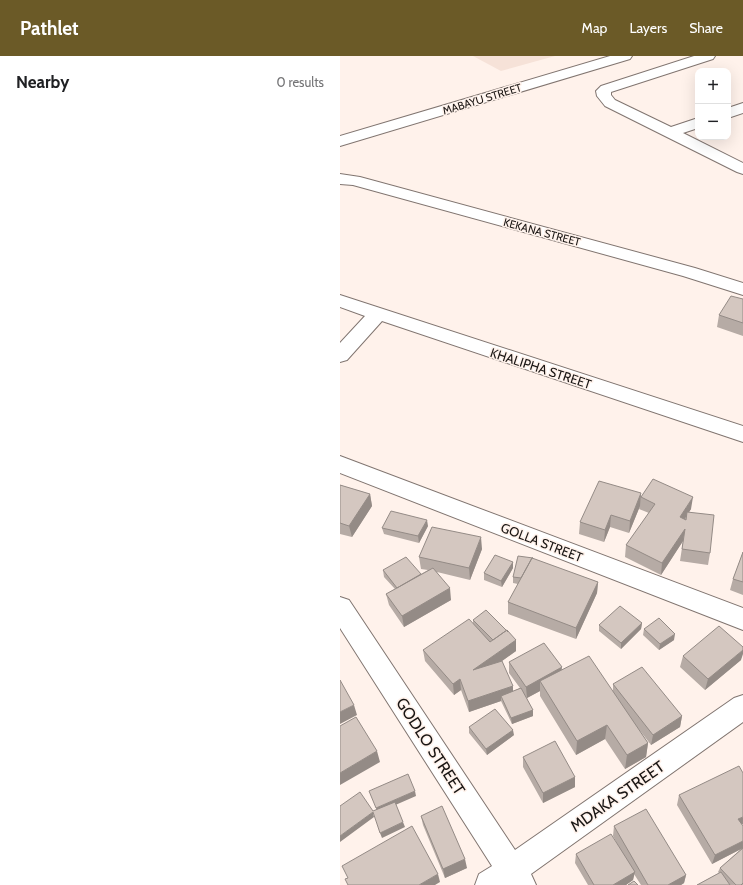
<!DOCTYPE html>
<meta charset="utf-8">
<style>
body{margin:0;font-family:Cabin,sans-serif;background:#f2f2f2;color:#202124}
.controls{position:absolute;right:12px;top:12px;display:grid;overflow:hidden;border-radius:8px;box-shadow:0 4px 16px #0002}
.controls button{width:36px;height:36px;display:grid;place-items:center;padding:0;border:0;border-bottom:1px solid #e0e0e0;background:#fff;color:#202124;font:20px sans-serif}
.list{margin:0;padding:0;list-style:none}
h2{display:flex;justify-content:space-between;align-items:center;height:52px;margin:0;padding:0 16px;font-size:17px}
h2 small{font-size:13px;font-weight:400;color:#757577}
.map{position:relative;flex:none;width:403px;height:829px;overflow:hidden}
header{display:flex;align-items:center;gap:24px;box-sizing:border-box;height:56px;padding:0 20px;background:#6b5a27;color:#fff}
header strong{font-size:19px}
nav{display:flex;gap:22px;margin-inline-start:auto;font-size:14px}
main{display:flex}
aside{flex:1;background:#fff}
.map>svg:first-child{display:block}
.built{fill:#f6e2d8}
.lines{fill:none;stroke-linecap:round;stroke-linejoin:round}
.minor-casing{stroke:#817570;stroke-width:2}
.tertiary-casing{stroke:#817570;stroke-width:2}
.minor{fill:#fff;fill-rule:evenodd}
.tertiary{fill:#fff;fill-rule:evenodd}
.wall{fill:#b6aba5}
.shaded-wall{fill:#948b86}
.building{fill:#d4c7c0;stroke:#948b86}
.labels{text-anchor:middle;stroke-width:3;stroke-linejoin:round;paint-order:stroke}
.far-street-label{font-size:11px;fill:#191513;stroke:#fff2eb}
.street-label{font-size:13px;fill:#191513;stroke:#fff2eb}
.near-street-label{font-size:16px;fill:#191513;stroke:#fff2eb}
</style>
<header>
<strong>Pathlet</strong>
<nav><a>Map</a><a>Layers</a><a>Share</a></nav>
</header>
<main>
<aside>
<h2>Nearby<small>0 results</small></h2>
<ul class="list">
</ul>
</aside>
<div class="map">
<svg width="403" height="829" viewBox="0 0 403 829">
<rect width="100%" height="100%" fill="#fff2eb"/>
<!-- built -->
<path class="built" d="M133,0H215L161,15Z"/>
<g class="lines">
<!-- minor casing -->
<g class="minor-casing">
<path id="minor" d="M354,0H375L373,3L271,36V39L275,44L331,71L358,62V72L343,77L403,107V118L397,116L265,50L257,40L256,35L261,30Z
M403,47V57L388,62V52Z
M0,118L20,121L355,212L403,227V239L343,220L13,129L0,128Z
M0,239L403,370V386L42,265L7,304L0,306V287L25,260L0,251Z
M0,400L403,552V574L0,417Z
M0,541L9,544L175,794L394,642L403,639V666L191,818L196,829H135L139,818L152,810L0,572Z"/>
</g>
<!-- tertiary casing -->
<g class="tertiary-casing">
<path id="tertiary" d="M270,0H292L290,3L0,90V80Z"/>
</g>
<!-- minor -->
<use href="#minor" class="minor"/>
<!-- tertiary -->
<use href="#tertiary" class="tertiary"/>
</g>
<!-- wall -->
<path class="wall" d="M403,243V280L377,271L379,259Z
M0,429L30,438L32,450L12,481L0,478Z
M301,437V440L351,453L349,456L370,497L368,509L340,505L343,485L321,519L285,501L286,489L309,457L299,453L300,450L289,477L270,471L264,486L239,478L240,466Z
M88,470L79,487L44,478L42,472Z
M142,493L130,524L97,516L111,544L64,571L49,549L46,538L55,533L44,521L43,514L81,518L88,514L81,513L79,501Z
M403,496V539L390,534L393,523Z
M193,503L258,526L257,537L236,583L168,558V546L178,528L173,527V521Z
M173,506V512L162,531L144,524V517Z
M133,564L176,584V595L162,605L173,635L180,632L169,617V606L222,614L273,635V628L342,660L340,671L311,689L298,672L308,687L306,701L285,713L265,683L236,699L200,640V635L187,642L193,660L172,668L161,645L129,656L121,634L114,639L85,605L83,594L133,568Z
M302,567L301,573L281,593L259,575V569Z
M304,573L334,584L319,594L303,579Z
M343,600L401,604L365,634L340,611Z
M129,671L174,679L147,699L129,677Z
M183,701L235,721V731L203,747L183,711Z
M339,739L402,769L403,829H357L379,817L378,816L380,812L401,793L372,808L337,749Z
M81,760L127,812L105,822L83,769Z
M274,770L346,819L344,827L341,829H301L294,818L293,824L286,829H248L235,807L236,798L280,793L273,780Z"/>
<!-- shaded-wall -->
<path class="shaded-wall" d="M301,437L300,450L289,477L290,465Z
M30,438L32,450L12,481L9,470Z
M353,441L351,453L338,473L340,461Z
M271,459L270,471L264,486L265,474Z
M87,464L88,470L79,487L78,480Z
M345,473L343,485L321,519L322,507Z
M141,481L142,493L130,524L129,512Z
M173,506V512L162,531L161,525Z
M258,526L257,537L236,583V572Z
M110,532L111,544L64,571L62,560Z
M302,567L301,573L281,593V587Z
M335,578L334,584L319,594L320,588Z
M176,584V595L134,625L133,614Z
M403,594V598L401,604L365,634L368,623Z
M222,611L221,622L200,625V635L187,642L186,631Z
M120,623L121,634L114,639L113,628Z
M173,630V641L161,640V645L129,656L128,645Z
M14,649L17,659L0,668V656Z
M193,654V660L172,668L171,662Z
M342,660L340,671L311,689L313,679Z
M267,669L265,683L236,699L237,685Z
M173,674L174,679L147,699L146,693Z
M308,687L306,701L285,713L287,699Z
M37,695L40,706L0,729V717Z
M235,721V731L203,747V737Z
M75,735L76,740L37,757L36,752Z
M33,756L34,761L0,786V780Z
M403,761V768L395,773L398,763Z
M63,766L65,771L42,782L40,777Z
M403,785V792L372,808L375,799Z
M125,803L127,812L105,822L103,813Z
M295,816L293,824L286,829H273Z
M98,818L100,826L95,829H79Z
M346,819L344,827L341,829H328Z"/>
<!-- building -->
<path class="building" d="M391,240L403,243V267L379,259Z
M313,423L353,441L340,461L346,464L347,456L374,459L370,497L342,493L345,473L322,507L286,489L315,448L301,441Z
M259,425L301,437L290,465L271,459L265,474L240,466Z
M0,429L30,438L9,470L0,467Z
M51,455L87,464L78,480L42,472Z
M92,471L141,481L129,512L79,501Z
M403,496V526L393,523Z
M155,499L173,506L161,525L144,517Z
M178,500L193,502H192L181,522L173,521Z
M66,501L81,518L57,532L43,514Z
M192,502L258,526L236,572L168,546Z
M93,512L110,532L62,560L46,538Z
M280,550L302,567L281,587L259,569Z
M146,554L168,576L167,574L153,584L133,564Z
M319,562L335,578L320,588L304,573Z
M129,563L150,586L167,574L176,584L133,614L162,605L173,630L128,645L120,623L113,628L83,594Z
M379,570L403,591V594L368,623L343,600Z
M204,587L222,611L186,631L169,606Z
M249,600L308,687L287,699L267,669L237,685L200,625Z
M302,611L342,660L313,679L273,628Z
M0,624L14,649L0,656Z
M181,632L193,654L171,662L161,640Z
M155,653L173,674L146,693L129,671Z
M16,661L37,695L0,717V670Z
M215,685L235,721L203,737L183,701Z
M399,710L403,717V761L398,763L403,770V785L375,799L339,739Z
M68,718L75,735L36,752L29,735Z
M20,736L33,755L55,746L63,766L40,777L33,756L0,780V750Z
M102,750L125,803L103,813L81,760Z
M306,753L346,819L328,829H308L274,770Z
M72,770L98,818L79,829H8L5,823L8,822L2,810Z
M271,778L295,816L273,829H254L236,798Z
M403,792V827L401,829H396L380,812Z
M381,816L390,829H357Z
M294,825L298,829H288Z"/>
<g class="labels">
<!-- far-street labels -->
<g class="far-street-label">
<text transform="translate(142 43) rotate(-17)" y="4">MABAYU STREET</text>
<text transform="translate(202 176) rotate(15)" y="4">KEKANA STREET</text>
</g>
<!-- street labels -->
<g class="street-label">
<text transform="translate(201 312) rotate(18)" y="5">KHALIPHA STREET</text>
<text transform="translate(202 486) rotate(21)" y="5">GOLLA STREET</text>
</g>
<!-- near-street labels -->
<g class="near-street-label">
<text transform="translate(91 690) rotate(57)" y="6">GODLO STREET</text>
<text transform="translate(277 740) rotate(-35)" y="6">MDAKA STREET</text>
</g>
</g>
</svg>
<div class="controls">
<button>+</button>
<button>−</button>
</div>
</div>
</main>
